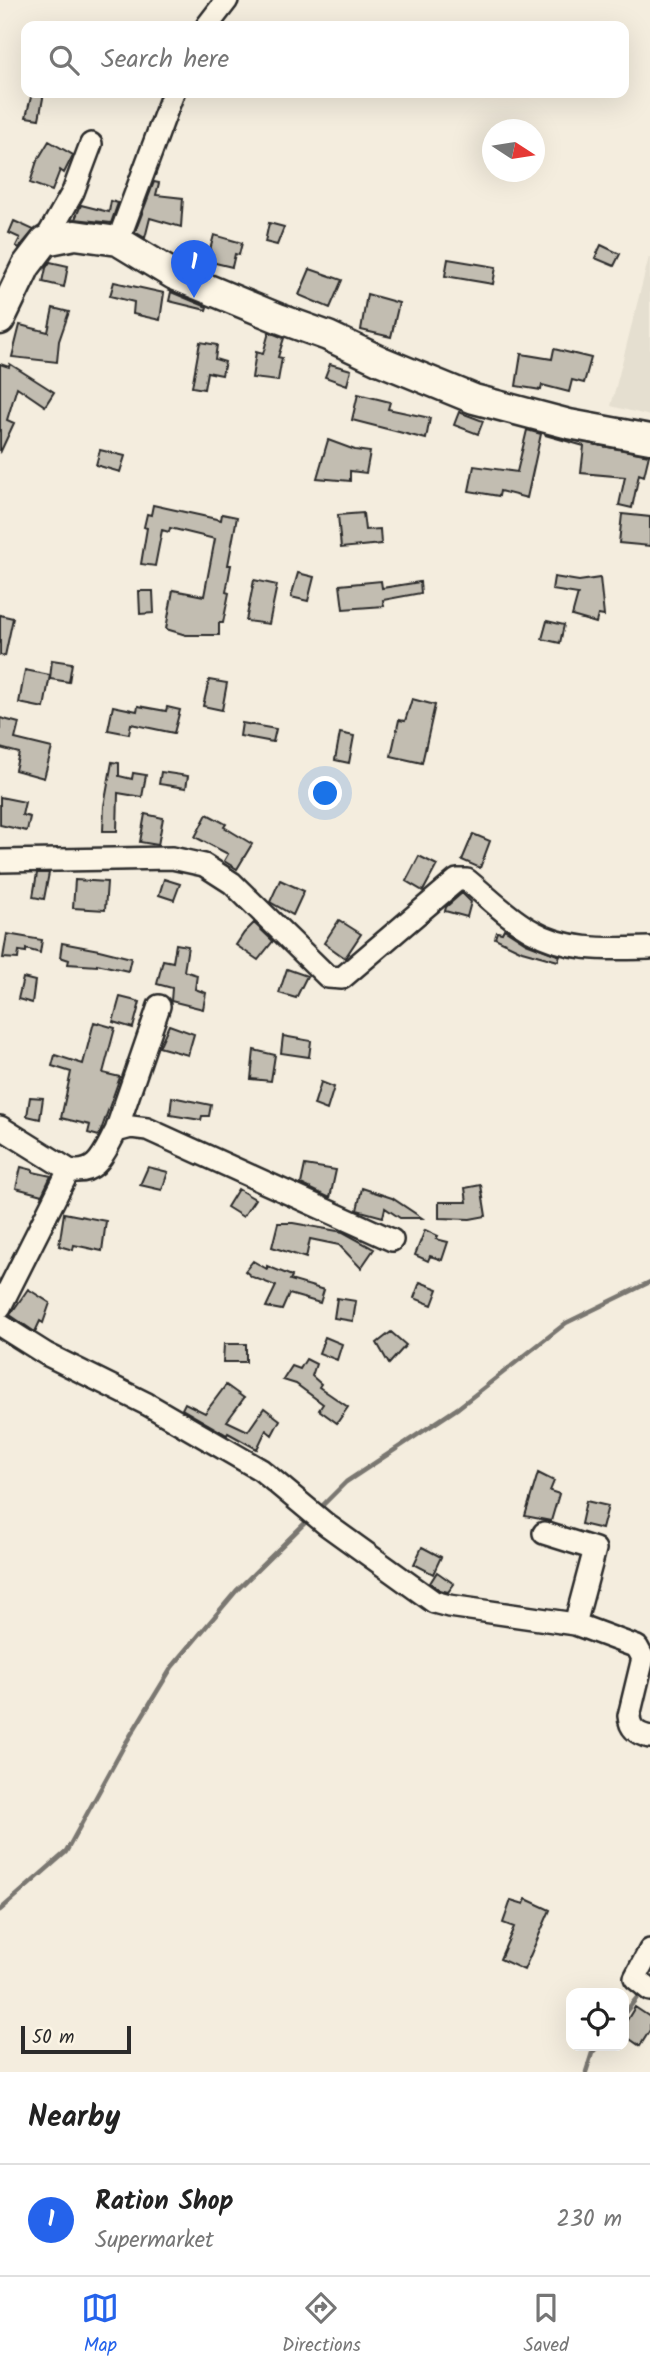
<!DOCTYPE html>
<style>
body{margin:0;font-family:Kalam,sans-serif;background:#f6f6f6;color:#222}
.controls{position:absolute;right:21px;bottom:21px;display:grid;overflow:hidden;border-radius:14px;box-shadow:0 7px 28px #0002}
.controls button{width:63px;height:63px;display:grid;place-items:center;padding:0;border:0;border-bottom:2px solid #e0e0e0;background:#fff;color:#222;font:35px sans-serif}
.compass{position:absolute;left:482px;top:119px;width:63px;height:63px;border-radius:50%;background:#fff;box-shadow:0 7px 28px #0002;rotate:102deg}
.scale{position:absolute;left:21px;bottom:18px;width:110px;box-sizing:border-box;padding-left:7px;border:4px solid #2b2b2b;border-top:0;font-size:19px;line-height:24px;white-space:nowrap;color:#2b2b2b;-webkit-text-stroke:5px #fcf5e5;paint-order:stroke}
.you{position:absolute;left:326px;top:794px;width:24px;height:24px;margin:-18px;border:5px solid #fff;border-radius:50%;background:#1a73e8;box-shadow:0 0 0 10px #1a73e833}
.badge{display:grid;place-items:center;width:46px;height:46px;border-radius:50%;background:#2563eb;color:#fff;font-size:23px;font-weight:700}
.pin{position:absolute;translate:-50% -58px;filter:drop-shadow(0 2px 4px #0008)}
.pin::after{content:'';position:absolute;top:37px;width:24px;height:21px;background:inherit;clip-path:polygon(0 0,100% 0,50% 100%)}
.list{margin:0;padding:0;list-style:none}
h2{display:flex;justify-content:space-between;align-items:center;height:91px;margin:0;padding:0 28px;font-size:30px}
h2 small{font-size:23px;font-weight:400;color:#767676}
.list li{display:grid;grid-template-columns:46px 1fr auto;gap:21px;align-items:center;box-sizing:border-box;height:112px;padding:0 28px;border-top:2px solid #e0e0e0}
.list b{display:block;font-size:26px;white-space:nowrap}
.list p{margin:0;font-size:23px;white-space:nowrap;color:#767676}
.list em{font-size:23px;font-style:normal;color:#767676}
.icon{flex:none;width:38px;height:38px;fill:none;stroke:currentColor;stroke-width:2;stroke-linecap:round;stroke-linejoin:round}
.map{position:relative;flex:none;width:650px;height:2072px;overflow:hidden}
.search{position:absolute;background:#fff;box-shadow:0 7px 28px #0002;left:21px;right:21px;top:21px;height:77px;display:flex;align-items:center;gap:18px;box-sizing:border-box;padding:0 24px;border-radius:14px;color:#767676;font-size:26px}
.sheet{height:203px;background:#fff}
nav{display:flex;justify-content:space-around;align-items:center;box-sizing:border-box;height:98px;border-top:2px solid #e0e0e0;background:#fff;font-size:19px;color:#767676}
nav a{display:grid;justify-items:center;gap:4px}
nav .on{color:#2563eb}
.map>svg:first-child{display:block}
.built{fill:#e5dfd0}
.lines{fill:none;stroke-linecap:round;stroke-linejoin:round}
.stream{stroke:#7a7771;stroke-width:4.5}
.building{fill:#c2bdb1;stroke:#2b2b2b;stroke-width:2}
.minor-casing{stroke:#2b2b2b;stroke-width:26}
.major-casing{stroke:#2b2b2b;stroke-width:33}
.minor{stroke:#fcf5e5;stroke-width:21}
.major{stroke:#fcf5e5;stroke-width:28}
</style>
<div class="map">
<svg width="650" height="2072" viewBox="0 0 650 2072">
<rect width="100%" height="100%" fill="#f4edde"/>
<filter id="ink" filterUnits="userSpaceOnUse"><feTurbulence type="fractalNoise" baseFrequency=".0143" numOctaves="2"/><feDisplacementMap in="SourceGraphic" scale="14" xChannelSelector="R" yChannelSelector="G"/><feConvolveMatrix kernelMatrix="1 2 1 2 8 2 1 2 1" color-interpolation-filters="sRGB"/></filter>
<g filter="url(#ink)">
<!-- built -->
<path class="built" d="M649,257L650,258V416L611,406Z"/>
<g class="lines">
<!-- stream -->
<path class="stream" d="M318,1510L346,1482L458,1408L566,1323L650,1282
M0,1910L66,1852L124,1746L172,1667L237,1590L309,1519
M624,2014L643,1990
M586,2072L592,2053L598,2046"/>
</g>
<!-- building -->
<path class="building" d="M32,93H44L39,119L26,117Z
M49,141L73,155L64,173L60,170L52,191L30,183L37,161Z
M154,182L159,183L156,195L183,198L181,227L150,218L145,238L135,232Z
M111,201L118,203L111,223L75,219L81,205L109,212Z
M14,221L34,230L19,248L16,246L20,238L9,233Z
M269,223L284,227L277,245L265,242Z
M214,235L242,243L239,255L235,254L232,267L207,261Z
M601,245L620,254L614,266L595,258Z
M448,259L496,267L493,284L445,276Z
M50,262L68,266L64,287L43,282L46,268Z
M310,269L342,280L330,308L299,295Z
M114,282L164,293L160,320L133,314L134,302L110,296Z
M171,292L207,307L206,310L169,301Z
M367,294L399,303L391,337L361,330Z
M53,308L69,312L59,341L57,362L12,357L20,325L48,332Z
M269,332L284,338L278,357L282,358L278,381L252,378L256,352L263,354Z
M200,342L217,345L215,359L225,362L222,375L207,372L204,389L192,387Z
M554,349L591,358L584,383L572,380L569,392L542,385L541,390L516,386L521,354L552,359Z
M0,364L9,367L10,364L54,392L45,406L17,387L7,420L14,423L0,453Z
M330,364L351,370L347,385L325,377Z
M358,394L390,402L388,409L430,418L426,439L352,420Z
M459,412L483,421L478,434L454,425Z
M527,430L541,434L527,498L500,491L499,496L469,491L474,466L517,472Z
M545,435L649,455L644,476L639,474L632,508L619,505L625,477L581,473L584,446Z
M328,440L355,450L370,452L366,473L350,471V481L317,478Z
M100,450L125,456L120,472L96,465Z
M153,505L221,520L222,514L237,517L228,565H231L226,592L229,593L223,623H219V635H186L166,629L173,590L204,596L215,539L170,528L169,532L162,530L155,566L141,564L147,528L144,527L147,514L151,515Z
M363,513L365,530L380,529L381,544L341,548L338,515Z
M622,514L650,517V546L619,543Z
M298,573L314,577L308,601L291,597Z
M554,577L579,581L600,578L604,616L598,615L596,623L572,616L578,594L552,590Z
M254,580L277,585L269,624L246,621Z
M381,581L382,588L420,582L421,593L383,600L384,606L343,609L340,585Z
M139,591H153L154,613L140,614Z
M0,615L13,618L5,656L0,655Z
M547,621L564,625L560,643L542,639Z
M52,660L72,663L69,682L50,679Z
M25,670L50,675L44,708L19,703Z
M209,680L227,683L222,710L203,706Z
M412,699L435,705L422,763L391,756L399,720L405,721Z
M113,706L137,711L138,706L166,711L167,707L180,710L174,733L131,724L129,734L108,730Z
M0,718L19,723L15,739L52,748L44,778L15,770L19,753L0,748Z
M242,723L276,729L273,742L240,736Z
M340,733L354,736L349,763L335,760Z
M112,762L119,763V776L132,779L133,773L146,775L142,797L118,793L117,831H103L104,806Z
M161,772L188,776L186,788L159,784Z
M0,797L25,802L22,815L30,817L27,831L0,825Z
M145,814L163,818L158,845L140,842Z
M207,814L226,824L224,827L252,844L237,869L224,861L228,854L195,837Z
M473,834L490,841L480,868L462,860Z
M419,856L437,865L423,891L406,881Z
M37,873H49L44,899L33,897Z
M164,879L180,884L174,900L159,895Z
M75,880L107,882L105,910L73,908Z
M280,880L304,891L293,915L270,902Z
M462,893L471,902L467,917L445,911L446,907Z
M339,920L361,934L345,958L324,943Z
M254,923L273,941L258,960L236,945L244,933Z
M504,929L526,943L560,956L558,961L522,951L495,938L497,932L502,933Z
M7,934L42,940L40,953L26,949V952L19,951L18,959L3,958Z
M62,943L99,950L131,958L128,971L97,964V966L68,964L69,960L60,957Z
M176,944L188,946L184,971L197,975L195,989L206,993L203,1009L171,1001L172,988L157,984L163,960L173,962Z
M287,969L307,976L296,998L279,993Z
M23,978L35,981L32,1003L18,999Z
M120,997L140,1002L133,1028L113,1022Z
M94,1022L115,1028L103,1073L120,1077L99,1136L88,1133L90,1125L61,1118L71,1072L52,1066L55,1055L83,1064Z
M169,1025L194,1034L188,1055L159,1047Z
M283,1036L311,1041L309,1057L281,1053Z
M254,1050L275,1055L271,1081L251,1079Z
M321,1082L334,1087L327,1110L314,1105Z
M30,1097L43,1098L40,1119L27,1116Z
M172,1097L211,1105L209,1116H202L201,1120L170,1115Z
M305,1165L336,1170L330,1198L301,1184Z
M21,1167L33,1170V1172L51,1176L42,1195L16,1188Z
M148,1167L168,1172L162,1190L140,1185Z
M481,1185L486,1216L470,1219L439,1218V1202H467L465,1188Z
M362,1188L392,1198L422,1218H400L385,1208L383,1217L357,1210Z
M238,1189L255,1199L243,1217L227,1207Z
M64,1213L106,1221L102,1251L74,1245L73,1250L59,1246Z
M278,1223H293L343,1232L374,1249L361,1268L339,1245L310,1239L306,1258L272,1247Z
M425,1230L438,1236L436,1239L448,1242L442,1260L430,1256L428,1261L415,1255Z
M253,1261L267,1269V1266L292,1276L290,1280L324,1290L320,1303L289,1294L282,1310L266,1307L276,1286L252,1277L245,1271Z
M420,1282L438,1289L432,1305L414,1298Z
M28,1289L50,1303L43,1323L40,1321L35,1332L10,1315Z
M337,1298L356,1301L353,1321L334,1318Z
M391,1332L406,1345L389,1364L377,1343Z
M325,1337L342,1344L337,1360L319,1353Z
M224,1344H246V1362H223Z
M306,1359L316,1364L312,1376L321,1384L319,1387L348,1407L337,1423L319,1410L323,1404L296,1384L283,1380L292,1366L300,1369Z
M226,1385L244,1398L227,1421L248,1431L264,1408L280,1420L272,1435L266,1430L257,1449L228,1433L227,1435L182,1409L185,1403L205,1413Z
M538,1473L554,1481L550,1491L559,1494L551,1521L525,1516Z
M586,1501L608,1506L602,1529L581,1524Z
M422,1547L441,1557L433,1574L414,1564Z
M437,1572L454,1584L448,1592L440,1590L430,1583Z
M526,1899L550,1910L524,1970L500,1959L514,1927L503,1923L511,1900L524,1904Z
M635,2007L650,2017V2030L640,2046L624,2035V2025Z"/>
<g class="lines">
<!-- minor casing -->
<g class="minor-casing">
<path id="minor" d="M207,26L227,0
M45,241L73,192L91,144
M118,241L173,93
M0,861L172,858L204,865L232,883L328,977L342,978L457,880H467C488,897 508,918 532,931C568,952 610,949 650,948
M0,1127L69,1170C98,1176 104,1152 116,1131L131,1127L147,1129L392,1240
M116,1131L159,1006
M0,1307L69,1170
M0,1325L46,1354L147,1404L261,1470L327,1525L434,1602L449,1606L575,1624L637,1647L643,1658L629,1716C630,1729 637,1734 650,1737
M544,1533L595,1549L575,1624
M650,1950L635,1978L650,1990"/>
</g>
<!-- major casing -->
<g class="major-casing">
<path id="major" d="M0,320L26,266L45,241L75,235L118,241L174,275L278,318L328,336L381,361L474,399L569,424L650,439"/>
</g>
<!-- minor -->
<use href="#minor" class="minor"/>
<!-- major -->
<use href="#major" class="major"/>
</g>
</g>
</svg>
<div class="controls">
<button><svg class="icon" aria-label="locate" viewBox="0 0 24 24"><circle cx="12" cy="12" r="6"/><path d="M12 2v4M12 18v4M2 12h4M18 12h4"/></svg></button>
</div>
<svg class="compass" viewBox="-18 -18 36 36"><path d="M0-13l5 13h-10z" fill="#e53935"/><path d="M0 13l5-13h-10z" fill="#767676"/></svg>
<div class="scale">50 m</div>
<div class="you"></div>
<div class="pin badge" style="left:194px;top:298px">1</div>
<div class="search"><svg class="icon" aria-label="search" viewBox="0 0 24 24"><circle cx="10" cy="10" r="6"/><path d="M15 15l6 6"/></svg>Search here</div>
</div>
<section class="sheet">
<h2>Nearby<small></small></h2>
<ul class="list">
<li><span class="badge">1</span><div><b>Ration Shop</b><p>Supermarket</p></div><em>230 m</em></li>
</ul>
</section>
<nav>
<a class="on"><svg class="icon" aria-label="map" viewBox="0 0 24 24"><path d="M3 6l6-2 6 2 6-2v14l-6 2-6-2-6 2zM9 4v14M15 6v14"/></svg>Map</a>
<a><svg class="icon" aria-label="directions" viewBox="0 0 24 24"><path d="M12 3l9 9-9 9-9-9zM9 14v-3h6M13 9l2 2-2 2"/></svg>Directions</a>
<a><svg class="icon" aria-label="saved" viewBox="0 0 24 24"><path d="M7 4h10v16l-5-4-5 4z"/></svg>Saved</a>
</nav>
